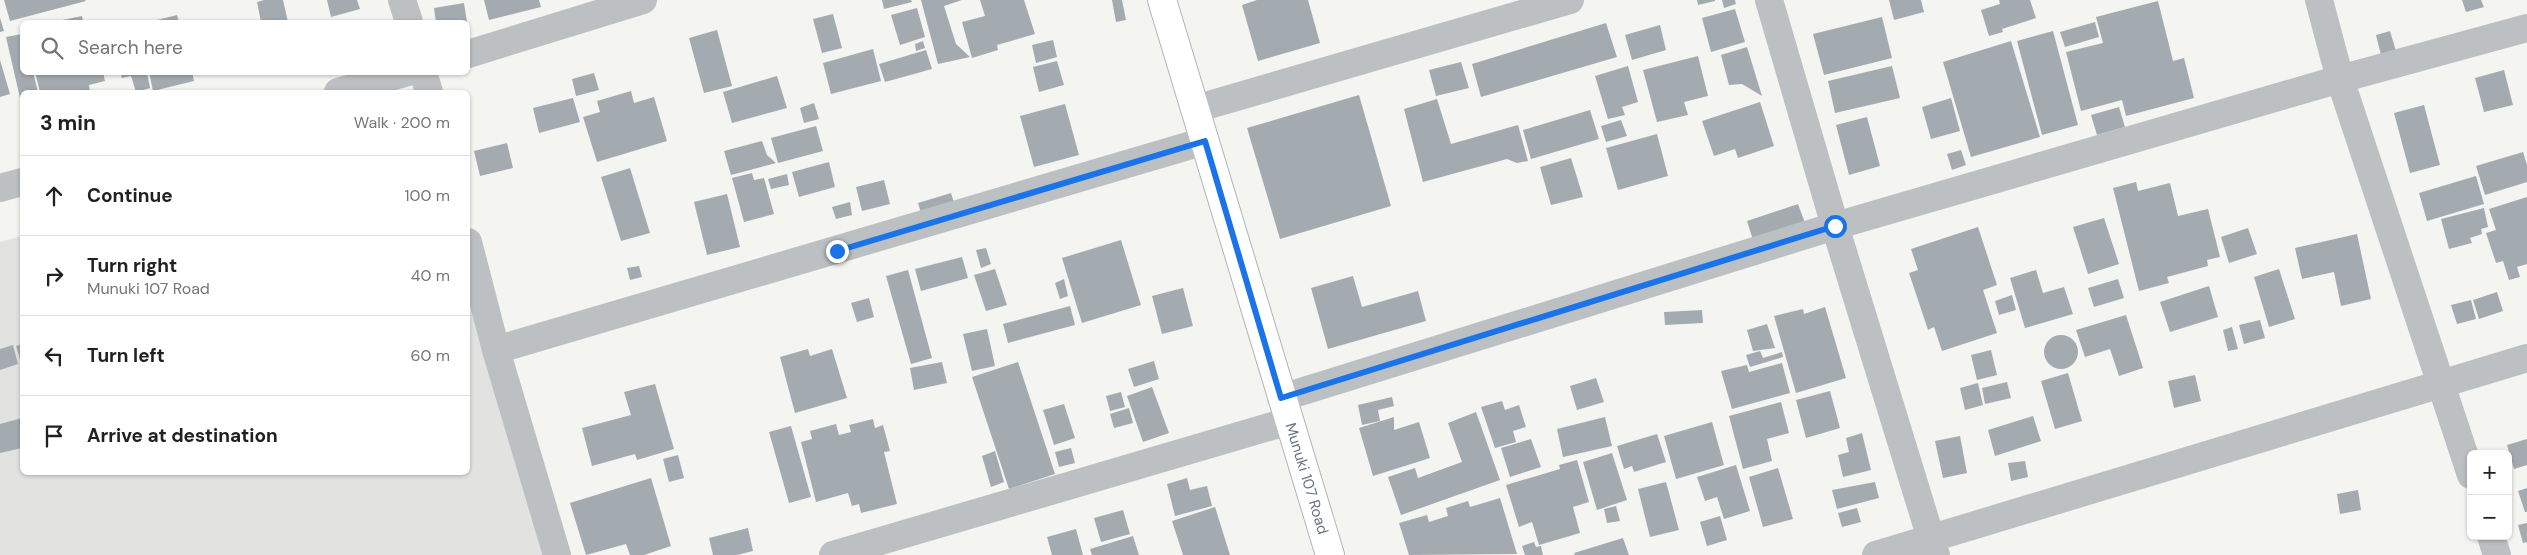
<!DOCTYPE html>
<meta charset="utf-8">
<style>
body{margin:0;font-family:"DM Sans",sans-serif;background:#f6f6f6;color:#202124}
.controls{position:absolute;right:15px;bottom:15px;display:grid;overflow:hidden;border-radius:8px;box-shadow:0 1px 4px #0004}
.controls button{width:45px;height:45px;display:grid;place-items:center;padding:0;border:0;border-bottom:1px solid #e0e0e0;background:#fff;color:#202124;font:25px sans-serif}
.stop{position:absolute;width:15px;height:15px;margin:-11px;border:4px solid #1a73e8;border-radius:50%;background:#fff}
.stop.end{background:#1a73e8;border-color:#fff;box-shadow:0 1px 5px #0008}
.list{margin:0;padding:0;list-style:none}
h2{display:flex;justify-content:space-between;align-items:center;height:65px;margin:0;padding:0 20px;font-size:21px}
h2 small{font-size:16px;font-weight:400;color:#757577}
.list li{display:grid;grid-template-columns:32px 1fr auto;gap:15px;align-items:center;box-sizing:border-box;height:80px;padding:0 20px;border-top:1px solid #e0e0e0}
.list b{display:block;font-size:19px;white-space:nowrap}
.list p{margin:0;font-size:16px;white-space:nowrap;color:#757577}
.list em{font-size:16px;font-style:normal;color:#757577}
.icon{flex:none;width:28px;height:28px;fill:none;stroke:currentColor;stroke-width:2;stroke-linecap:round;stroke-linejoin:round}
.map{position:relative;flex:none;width:2527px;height:555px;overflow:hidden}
.search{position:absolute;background:#fff;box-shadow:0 1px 4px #0004;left:20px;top:20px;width:450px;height:55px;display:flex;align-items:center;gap:12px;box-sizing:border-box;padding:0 18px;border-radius:8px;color:#757577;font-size:19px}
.panel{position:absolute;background:#fff;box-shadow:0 1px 4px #0004;left:20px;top:90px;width:450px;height:385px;border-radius:8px}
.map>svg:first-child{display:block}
.built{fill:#e2e3e1}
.building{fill:#a4abb0}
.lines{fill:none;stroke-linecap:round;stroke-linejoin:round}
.secondary-casing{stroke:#b1b5b9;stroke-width:30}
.street{stroke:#bcc0c3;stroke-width:28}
.secondary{stroke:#fff;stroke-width:28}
.route{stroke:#1a73e8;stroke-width:6}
.labels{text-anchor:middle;stroke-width:5;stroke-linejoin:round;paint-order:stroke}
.street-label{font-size:15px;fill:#66747f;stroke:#fff}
</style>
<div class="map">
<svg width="2527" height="555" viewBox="0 0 2527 555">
<rect width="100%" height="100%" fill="#f4f4f1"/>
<!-- built -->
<path class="built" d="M22,236V472H468V268L549,555H0V242Z"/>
<!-- building -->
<path class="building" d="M4,0H85L86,1L10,21Z
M264,0H283L288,22H261L257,2Z
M327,0H357L360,9L331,17Z
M484,0H539L541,7L489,20Z
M882,0H911L912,2L884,9Z
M921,0H962L944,6L956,44L970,57L938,64Z
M980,0H1024L1035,34L997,45L998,50L972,58L962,22L985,16Z
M1112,0H1122L1126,20L1116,22Z
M1257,0H1308L1320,43L1258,61L1242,5Z
M1697,0H1715V1L1698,5Z
M1722,0H1735L1736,4L1724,8Z
M1889,0H1921L1924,12L1894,20Z
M1999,0H2030L2036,18L2002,29L2003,32L1989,36L1981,10L2000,4Z
M2462,0H2481L2484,7L2466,12Z
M2158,1L2173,61L2184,58L2194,98L2126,116L2122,100L2081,111L2066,52L2103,43L2096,17Z
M464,3L467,22H436L434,8Z
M917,8L925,37L900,45L891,15Z
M1735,9L1745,42L1711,52L1702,18Z
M833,14L842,48L822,53L813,19Z
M177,15L179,22H149Z
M82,16L83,22H53Z
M1882,17L1892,58L1824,75L1813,34Z
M0,18L4,31L0,32Z
M2095,22L2099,37L2065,47L2060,32Z
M1606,23L1617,57L1481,97L1472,64Z
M1660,25L1666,50L1632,60L1625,35Z
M717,30L732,86L704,93L689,38Z
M2053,31L2078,125L2042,135L2017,41Z
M2390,31L2396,51L2381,55L2376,35Z
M22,34V72H33L38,92H22V98H20L6,37Z
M1053,40L1057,57L1036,63L1032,45Z
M923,41L925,48L916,51L915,44Z
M2011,41L2040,137L1971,157L1943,62Z
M1747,47L1762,96L1742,84L1729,85L1721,55Z
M873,49L881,81L831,94L823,63Z
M926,50L932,69L885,82L879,64Z
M1698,56L1708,96L1684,102L1688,115L1657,122L1643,70Z
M0,60L10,94L0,97Z
M1057,61L1064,85L1039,92L1033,67Z
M1461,62L1469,88L1436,96L1429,70Z
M1628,66L1638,102L1622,107L1625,115L1608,119L1595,76Z
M1892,66L1900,98L1835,113L1828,81Z
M2504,70L2513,105L2484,112L2475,78Z
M35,72H103L105,81L89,85L90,92H40Z
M120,72H147L150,88L136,92L131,76L122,78Z
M149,72H192L194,81L153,91Z
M594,73L599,90L576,96L572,79Z
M777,76L787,108L732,123L723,92Z
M631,91L634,103L654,97L667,141L597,162L583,117L600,112L597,101Z
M1359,95L1391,206L1280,239L1247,128Z
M573,98L580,122L539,133L533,108Z
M1951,98L1960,131L1931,139L1922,107Z
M1437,99L1451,144L1518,125L1528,161L1517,163L1507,159L1423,182L1404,109Z
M1760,102L1774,146L1738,158L1735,149L1714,156L1702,121Z
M814,103L819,119L804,123L800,108Z
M1065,104L1079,155L1034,167L1020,116Z
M2424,105L2440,165L2410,173L2394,113Z
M2119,107L2125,127L2097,135L2091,115Z
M1590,110L1599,139L1531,159L1523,130Z
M1867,117L1880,166L1849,175L1836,125Z
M1621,120L1627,136L1606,142L1601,126Z
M816,126L823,151L778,163L771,138Z
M1657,134L1668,176L1618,190L1606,148Z
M762,141L767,155L776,163L731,175L724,151Z
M507,143L513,168L480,176L474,151Z
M1961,150L1966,165L1952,170L1947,154Z
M2523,152L2527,165V182L2485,195L2476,166Z
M1571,158L1583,197L1551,205L1540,167Z
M829,162L835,187L799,197L792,172Z
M630,168L650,233L621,241L601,177Z
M752,173L754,180L764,178L774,214L744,222L732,178Z
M787,174L789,185L771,189L768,179Z
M2476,176L2484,204L2427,221L2419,193Z
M884,180L890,204L862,211L856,187Z
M2136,182L2138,191L2170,183L2178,216L2208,209L2220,257L2207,260L2208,266L2167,277L2169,283L2139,291L2113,188Z
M951,193L955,206L922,216L918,203Z
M727,194L740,247L707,255L694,202Z
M2527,197V264L2517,267L2520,277L2509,280L2503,261L2496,263L2486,233L2496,230L2489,209Z
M850,202L852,215L836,219L832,207Z
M1798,204L1805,223L1753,240L1747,221Z
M2484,208L2488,227L2481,229L2482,234L2470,238L2472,243L2449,249L2441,219Z
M2104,218L2119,264L2088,274L2073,227Z
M1978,227L1997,285L1983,290L1997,333L1942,351L1934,327L1928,330L1909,273L1918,270L1911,249Z
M2248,228L2257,254L2229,263L2221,237Z
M2357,234L2371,299L2341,306L2334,272L2302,279L2295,248Z
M1121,240L1141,305L1082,323L1062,258Z
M986,248L991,264L981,268L976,250Z
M962,257L968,278L921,291L915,269Z
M639,266L642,277L630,280L627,268Z
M995,269L1007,305L986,311L974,275Z
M2279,269L2295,319L2269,327L2254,277Z
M908,270L932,358L911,364L886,276Z
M2036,270L2043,293L2064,287L2073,314L2025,328L2010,278Z
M1353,276L1362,307L1418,291L1426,321L1328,349L1311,288Z
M1064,279L1068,296L1060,299L1055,283Z
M2118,279L2124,298L2094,307L2088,288Z
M2209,286L2218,317L2170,332L2160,302Z
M1183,288L1193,326L1162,334L1152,296Z
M2497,292L2503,311L2479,319L2473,300Z
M2012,295L2016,310L1999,315L1995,301Z
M869,298L874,317L857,322L851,303Z
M2471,300L2476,319L2457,324L2451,305Z
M1070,306L1075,325L1008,343L1003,324Z
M1825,307L1846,378L1796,393L1774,316L1803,309L1804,314Z
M1702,310L1703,323L1665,325L1664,312Z
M2126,315L2143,368L2119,376L2110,349L2085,357L2076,330Z
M2260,320L2265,338L2244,344L2239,325Z
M1767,324L1775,348L1753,351L1747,330Z
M2232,327L2238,349L2228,351L2223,330Z
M987,329L995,366L972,371L963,334Z
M2044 352a17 17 0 1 1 34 0a17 17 0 1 1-34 0Z
M22,344V358L20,359L16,346Z
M13,345L18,364L0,370V349Z
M808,349L810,356L832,349L847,398L795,413L780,357Z
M1991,350L1997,375L1977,380L1971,355Z
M1760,351L1763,358L1782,352L1783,357L1750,367L1746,355Z
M1154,361L1159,379L1134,387L1128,369Z
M942,362L947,383L914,390L910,368Z
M1018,362L1055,474L1009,489L972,377Z
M1782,363L1790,393L1732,409L1721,371L1747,365L1749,372Z
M2068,373L2082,421L2055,429L2041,381Z
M2195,375L2201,401L2174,408L2168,381Z
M1596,378L1604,402L1577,410L1570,386Z
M2007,382L2011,398L1985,404L1982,388Z
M1978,383L1983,405L1965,410L1960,388Z
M655,384L674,449L637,460L635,454L592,466L582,428L631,415L624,392Z
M1152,387L1169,433L1143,442L1127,396Z
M1830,391L1840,428L1806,438L1796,400Z
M1121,392L1125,407L1110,411L1106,396Z
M1392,397L1394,406L1378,410L1380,421L1362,425L1358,405Z
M1502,401L1505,410L1519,405L1526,427L1513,431L1516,442L1495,448L1481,407Z
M1781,402L1789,433L1767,439L1772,461L1743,469L1729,416Z
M1064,404L1075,438L1054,445L1043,410Z
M1129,408L1133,423L1114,428L1110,414Z
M1476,412L1500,480L1401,515L1388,477L1415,468L1418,478L1462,462L1448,423Z
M2033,416L2041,441L1995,456L1988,430Z
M1394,417V430L1419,422L1430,458L1373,476L1359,428Z
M1605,417L1612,446L1563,457L1557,429Z
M22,418V448L0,453V424Z
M873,419L875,428L883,425L890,451L884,452L897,504L861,513L859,504L852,506L848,493L816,502L801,442L812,439L810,431L836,424L839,435L851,432L849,425Z
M1712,422L1724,465L1676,479L1664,436Z
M791,426L811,497L789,503L769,432Z
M1862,433L1871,470L1843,477L1838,455L1849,452L1846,438Z
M1657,434L1666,462L1634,472L1632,466L1624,469L1617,446Z
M1960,436L1967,473L1943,478L1935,441Z
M1531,439L1541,467L1510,477L1501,448Z
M2527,439V465L2514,469L2507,445Z
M1071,448L1075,463L1059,467L1055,452Z
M995,451L1004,482L991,487L982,456Z
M1612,453L1627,500L1597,510L1583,462Z
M678,455L684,478L669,482L663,459Z
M1577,460L1589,502L1573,507L1580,533L1539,545L1532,522L1519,527L1506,485L1560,469L1559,465Z
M2025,461L2028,477L2011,481L2008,463Z
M1736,465L1750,511L1724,519L1717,497L1705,501L1697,477Z
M1778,468L1793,519L1763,527L1749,477Z
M651,478L671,546L644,555H630L626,544L586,555L570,503Z
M1187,478L1190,490L1207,486L1212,506L1175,516L1167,484Z
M1666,482L1679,530L1650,537L1638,489Z
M1875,482L1879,498L1837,509L1832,490Z
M2527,488V512H2525L2518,491Z
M2358,490L2361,510L2340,514L2337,494Z
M1500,498L1517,554L1409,555L1399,523L1427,515L1429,522L1448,516L1446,508L1468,501L1470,507Z
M1616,506L1620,521L1607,523L1604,509Z
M1215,507L1230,555H1183L1172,521Z
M1857,508L1861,522L1842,527L1838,513Z
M1123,510L1130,534L1101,542L1094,518Z
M1720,516L1727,540L1707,546L1700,522Z
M2527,523V542L2523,543L2518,525Z
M748,528L753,551L737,555H713L709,538Z
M1076,529L1083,555H1052L1047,537Z
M1133,536L1139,555H1092L1090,549Z
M1623,538L1629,555H1575L1574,553Z
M1534,542L1536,547L1541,546L1543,555H1525L1522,546Z"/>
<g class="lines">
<!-- secondary casing -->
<g class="secondary-casing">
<g id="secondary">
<path id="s1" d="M1162,0L1330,555"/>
</g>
</g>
<!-- street -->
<path class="street" d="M402,0L409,22
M1769,0L1835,226L1936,555
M2319,0L2340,79L2471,475
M468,54L643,0
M423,72L429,92
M338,92L408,72
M1195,109L1570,0
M0,188L22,182
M468,242L496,350L557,555
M496,350L1205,141
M1281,398L1835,226L2340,79L2527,28
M2491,536L2497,555
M833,555L1289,421
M1876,555L2527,358"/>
<!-- secondary -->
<use href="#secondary" class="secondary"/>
</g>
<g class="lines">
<!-- route -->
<path class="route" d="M837,251L1205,141L1281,398L1835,226"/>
</g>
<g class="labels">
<!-- street labels -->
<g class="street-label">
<text dy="5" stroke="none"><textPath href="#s1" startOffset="500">Munuki 107 Road</textPath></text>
</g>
</g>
</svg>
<div class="controls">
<button>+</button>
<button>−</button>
</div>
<div class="stop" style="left:1835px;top:226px"></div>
<div class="stop end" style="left:837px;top:251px"></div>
<div class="search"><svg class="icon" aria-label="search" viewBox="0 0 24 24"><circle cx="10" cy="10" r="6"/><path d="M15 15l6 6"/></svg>Search here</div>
<section class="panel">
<h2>3 min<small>Walk · 200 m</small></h2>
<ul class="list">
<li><svg class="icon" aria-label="ahead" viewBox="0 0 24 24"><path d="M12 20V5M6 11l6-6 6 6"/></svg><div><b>Continue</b></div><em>100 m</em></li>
<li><svg class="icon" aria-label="right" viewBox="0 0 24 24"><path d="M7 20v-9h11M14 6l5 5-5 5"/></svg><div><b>Turn right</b><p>Munuki 107 Road</p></div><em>40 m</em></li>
<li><svg class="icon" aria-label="left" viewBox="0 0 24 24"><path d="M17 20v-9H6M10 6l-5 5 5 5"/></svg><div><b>Turn left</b></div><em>60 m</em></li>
<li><svg class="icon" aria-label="arrive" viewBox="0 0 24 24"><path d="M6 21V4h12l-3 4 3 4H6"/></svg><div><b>Arrive at destination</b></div></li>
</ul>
</section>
</div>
